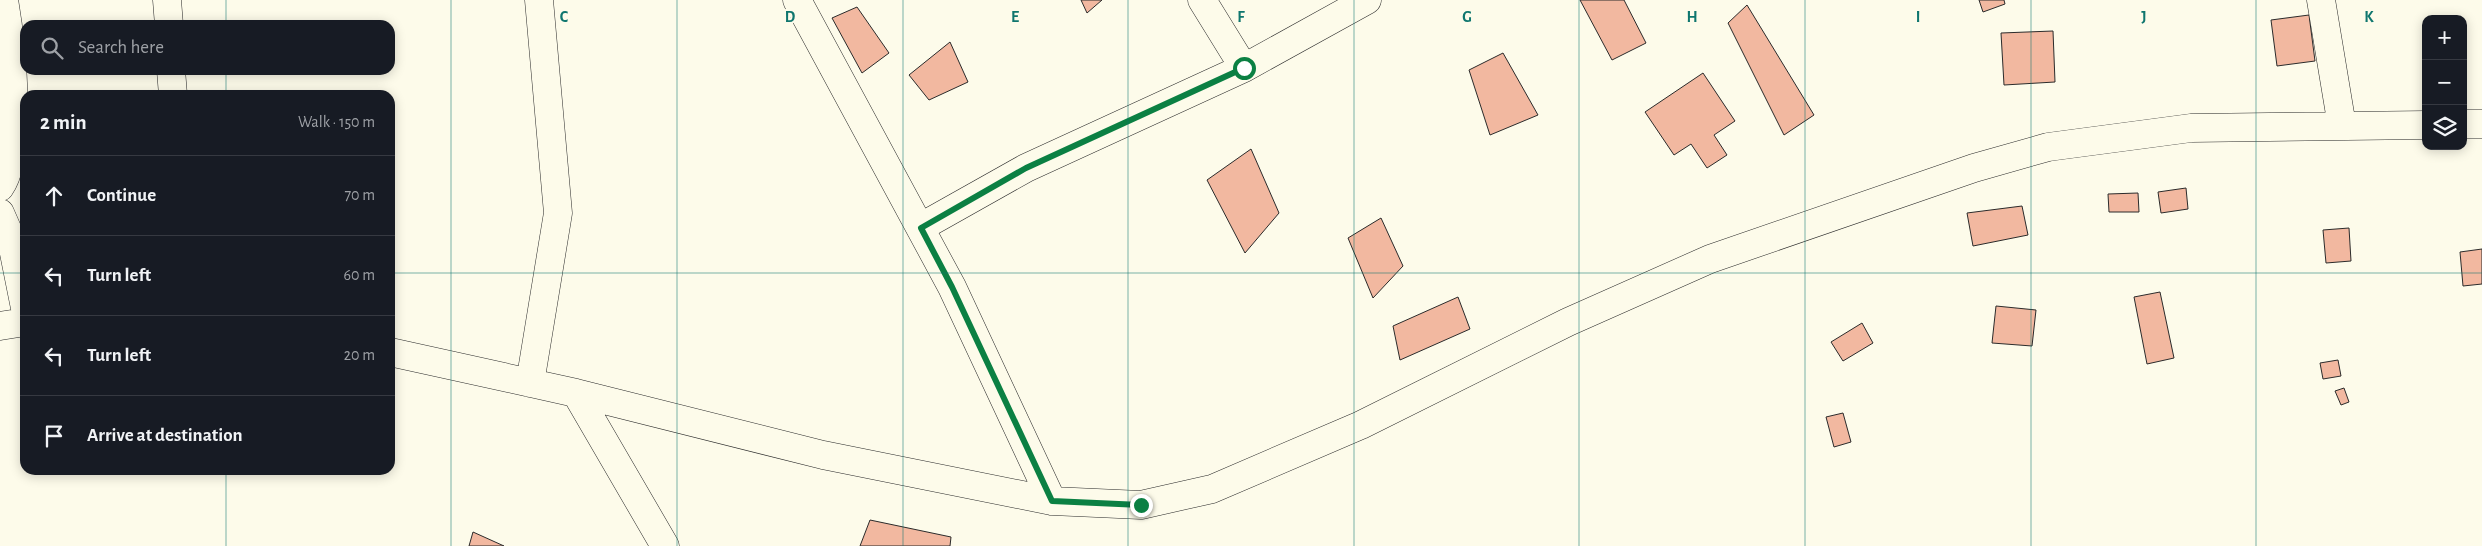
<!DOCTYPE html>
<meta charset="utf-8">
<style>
body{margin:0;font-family:"Alegreya Sans",sans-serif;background:#20242c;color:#f1f3f6}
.controls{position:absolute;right:15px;top:15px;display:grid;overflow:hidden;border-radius:10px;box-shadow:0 2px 12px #0003}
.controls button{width:45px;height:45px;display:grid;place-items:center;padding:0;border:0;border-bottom:1px solid #363941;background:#171b24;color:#f1f3f6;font:25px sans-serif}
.stop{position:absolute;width:15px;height:15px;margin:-11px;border:4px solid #0b8043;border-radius:50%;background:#fff}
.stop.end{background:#0b8043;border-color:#fff;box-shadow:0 1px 5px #0008}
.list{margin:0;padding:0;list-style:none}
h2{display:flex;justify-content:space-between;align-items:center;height:65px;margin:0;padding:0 20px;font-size:21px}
h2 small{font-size:16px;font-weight:400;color:#9ea1a6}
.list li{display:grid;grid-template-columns:32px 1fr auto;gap:15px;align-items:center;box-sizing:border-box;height:80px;padding:0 20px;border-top:1px solid #363941}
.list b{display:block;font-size:19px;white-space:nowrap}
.list em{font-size:16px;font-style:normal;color:#9ea1a6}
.icon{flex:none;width:28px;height:28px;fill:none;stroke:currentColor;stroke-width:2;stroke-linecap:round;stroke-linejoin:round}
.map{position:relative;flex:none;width:2482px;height:546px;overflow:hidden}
.search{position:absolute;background:#171b24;box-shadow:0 2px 12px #0003;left:20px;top:20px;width:375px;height:55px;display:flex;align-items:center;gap:12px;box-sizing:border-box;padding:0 18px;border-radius:15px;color:#9ea1a6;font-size:19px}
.panel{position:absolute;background:#171b24;box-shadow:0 2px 12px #0003;left:20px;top:90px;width:375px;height:385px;border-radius:15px}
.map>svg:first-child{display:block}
.building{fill:#f2b8a0;stroke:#2b2b2b}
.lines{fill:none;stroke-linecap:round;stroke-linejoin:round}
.street-casing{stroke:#2b2b2b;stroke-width:29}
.street{stroke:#fdfbea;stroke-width:28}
.route{stroke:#0b8043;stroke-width:6}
.grid{fill:none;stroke:#0f766e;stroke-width:1;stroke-opacity:0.55}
.grid-label{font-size:16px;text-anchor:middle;font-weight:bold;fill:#0f766e;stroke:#fdfbea;stroke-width:4;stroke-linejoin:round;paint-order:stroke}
</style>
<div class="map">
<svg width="2482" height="546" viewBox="0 0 2482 546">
<rect width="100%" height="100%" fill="#fdfbea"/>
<!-- building -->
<path class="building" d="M1081,0H1102L1087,13Z
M1580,0H1624L1646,43L1612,60Z
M1979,0H2004L2005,4L1983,12Z
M1747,5L1814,115L1784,135L1728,23Z
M857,7L889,53L862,73L832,18Z
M2309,15L2315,61L2277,66L2271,20Z
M2053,31L2055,82L2004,85L2001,33Z
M950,42L968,82L929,100L909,75Z
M1503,53L1538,115L1490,135L1469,70Z
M1703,73L1735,121L1714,135L1727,155L1707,168L1691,144L1674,155L1645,112Z
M1251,149L1279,213L1245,253L1207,180Z
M2186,188L2188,209L2161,213L2158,192Z
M2138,193L2139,212H2109L2108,194Z
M2022,206L2028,235L1973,246L1967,213Z
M1381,218L1403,266L1373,298L1348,238Z
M2349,228L2351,261L2326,263L2323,230Z
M2482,249V284L2463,286L2460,252Z
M2160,292L2174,358L2147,364L2134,297Z
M1458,297L1470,329L1400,360L1393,326Z
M1996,306L2036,310L2032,346L1992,343Z
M1862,323L1873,343L1843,361L1831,342Z
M2338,360L2341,376L2323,379L2320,363Z
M2344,388L2349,402L2341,405L2335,391Z
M1843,413L1851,442L1834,447L1826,417Z
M870,520L951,537L950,546H860Z
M473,532L504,546H469Z"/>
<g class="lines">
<!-- street casing -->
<g class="street-casing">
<path id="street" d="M167,0L169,25
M797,0L952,287L1052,501
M1202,0L1244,68
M2321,0L2342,126
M171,70L173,95
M2463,124H2482
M0,187C24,155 11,40 4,0
M0,213L11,238L25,308
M921,227L1026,168L1244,68L1367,0
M0,326L25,322
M390,352L576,393L823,455L1052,501L1141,505L1212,489L1361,425L1568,322L1710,259L1974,168L2048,147L2191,128L2426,125
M530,383L558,213L539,0
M576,393L665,546"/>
</g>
<!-- street -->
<use href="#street" class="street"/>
</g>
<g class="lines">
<!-- route -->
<path class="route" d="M1141,505L1052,501L952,287L921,228L1026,168L1244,68"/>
</g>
<!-- grid -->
<path class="grid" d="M226,0V25M451,0V546M677,0V546M903,0V546M1128,0V546M1354,0V546M1579,0V546M1805,0V546M2031,0V546M2256,0V546M226,70V95M0,273H25M390,273H2482M226,470V546"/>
<g class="grid-label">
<text x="564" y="22">C</text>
<text x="790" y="22">D</text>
<text x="1015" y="22">E</text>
<text x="1241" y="22">F</text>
<text x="1467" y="22">G</text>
<text x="1692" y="22">H</text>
<text x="1918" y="22">I</text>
<text x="2144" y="22">J</text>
<text x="2369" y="22">K</text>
</g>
</svg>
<div class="controls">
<button>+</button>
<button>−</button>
<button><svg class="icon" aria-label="layers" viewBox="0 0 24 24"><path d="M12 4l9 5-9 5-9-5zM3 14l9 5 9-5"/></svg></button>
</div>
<div class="stop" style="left:1244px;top:68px"></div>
<div class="stop end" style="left:1141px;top:505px"></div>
<div class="search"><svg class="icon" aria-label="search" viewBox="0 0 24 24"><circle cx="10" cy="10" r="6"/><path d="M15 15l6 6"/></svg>Search here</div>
<section class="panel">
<h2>2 min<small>Walk · 150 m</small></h2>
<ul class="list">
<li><svg class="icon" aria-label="ahead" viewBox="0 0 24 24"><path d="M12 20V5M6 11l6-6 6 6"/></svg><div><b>Continue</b></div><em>70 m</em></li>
<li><svg class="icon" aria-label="left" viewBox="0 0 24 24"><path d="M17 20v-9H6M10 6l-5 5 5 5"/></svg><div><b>Turn left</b></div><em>60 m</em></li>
<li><svg class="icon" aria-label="left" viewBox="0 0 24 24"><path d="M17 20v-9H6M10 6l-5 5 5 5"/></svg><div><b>Turn left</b></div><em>20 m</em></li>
<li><svg class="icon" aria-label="arrive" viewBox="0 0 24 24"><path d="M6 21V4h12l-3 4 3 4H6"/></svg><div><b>Arrive at destination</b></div></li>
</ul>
</section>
</div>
